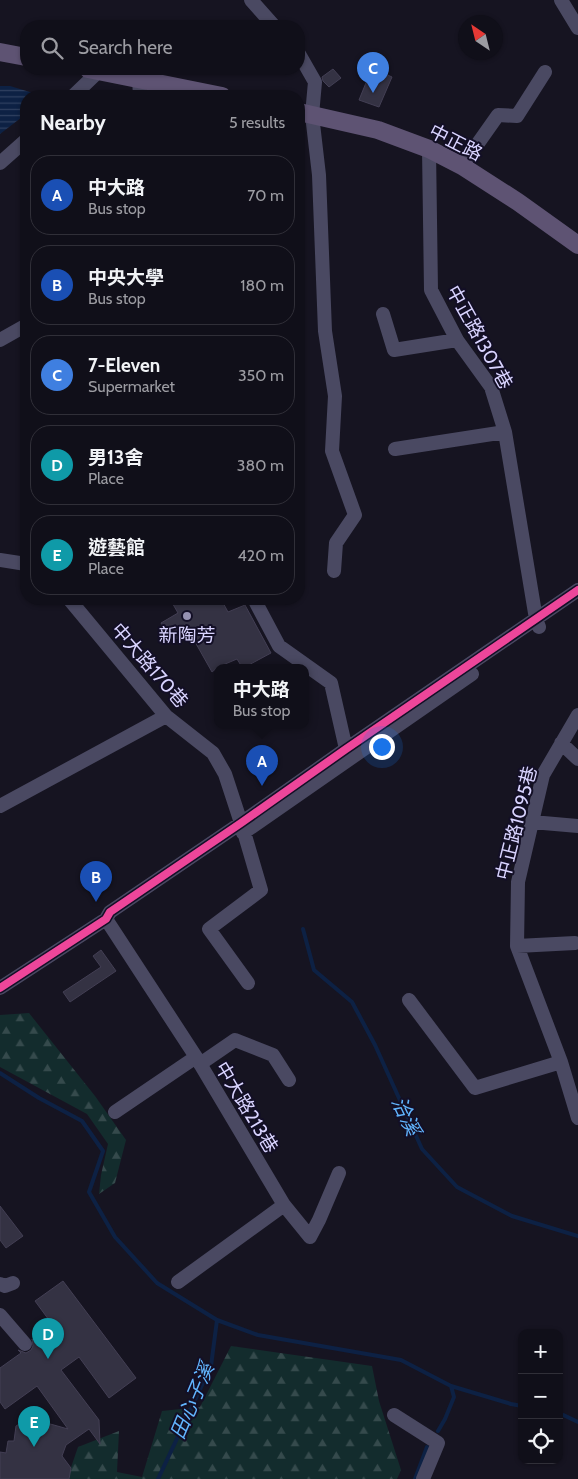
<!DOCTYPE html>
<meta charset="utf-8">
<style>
body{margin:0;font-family:Cabin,"Noto Sans TC",sans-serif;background:#1e1d26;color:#f1f3f6}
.controls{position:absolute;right:15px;bottom:15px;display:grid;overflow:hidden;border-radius:10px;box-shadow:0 1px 4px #0004}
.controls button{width:45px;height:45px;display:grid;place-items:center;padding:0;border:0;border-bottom:1px solid #302f38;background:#100f19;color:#f1f3f6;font:25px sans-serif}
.compass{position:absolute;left:458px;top:15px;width:45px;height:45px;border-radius:50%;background:#100f19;box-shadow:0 1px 4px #0004;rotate:325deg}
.you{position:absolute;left:381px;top:746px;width:18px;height:18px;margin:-12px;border:4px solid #fff;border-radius:50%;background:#1a73e8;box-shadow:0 0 0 8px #1a73e833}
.badge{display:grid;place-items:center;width:32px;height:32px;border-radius:50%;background:#d93025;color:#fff;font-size:16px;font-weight:700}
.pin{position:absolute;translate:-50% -41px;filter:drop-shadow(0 1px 2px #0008)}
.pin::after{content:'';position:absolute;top:26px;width:18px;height:15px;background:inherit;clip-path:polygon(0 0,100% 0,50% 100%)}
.popup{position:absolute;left:214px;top:664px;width:95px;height:65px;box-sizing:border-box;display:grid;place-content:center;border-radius:10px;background:#100f19;filter:drop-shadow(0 1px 4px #0005);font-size:16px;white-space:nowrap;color:#9c9ca2}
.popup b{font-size:19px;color:#f1f3f6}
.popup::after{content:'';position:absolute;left:50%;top:100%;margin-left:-10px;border:10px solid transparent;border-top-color:#100f19}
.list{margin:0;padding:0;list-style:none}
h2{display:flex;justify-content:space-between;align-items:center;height:65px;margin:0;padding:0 20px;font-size:21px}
h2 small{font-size:16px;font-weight:400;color:#9c9ca2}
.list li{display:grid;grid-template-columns:32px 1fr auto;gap:15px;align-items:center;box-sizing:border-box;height:80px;margin:0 10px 10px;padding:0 10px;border:1px solid #302f38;border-radius:20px}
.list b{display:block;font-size:19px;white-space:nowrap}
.list p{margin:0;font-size:16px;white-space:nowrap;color:#9c9ca2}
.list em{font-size:16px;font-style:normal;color:#9c9ca2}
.icon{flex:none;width:28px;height:28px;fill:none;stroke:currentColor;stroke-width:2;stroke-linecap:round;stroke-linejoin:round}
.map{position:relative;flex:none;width:578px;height:1479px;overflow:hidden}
.search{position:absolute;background:#100f19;box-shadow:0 1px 4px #0004;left:20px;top:20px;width:285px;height:55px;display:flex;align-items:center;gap:12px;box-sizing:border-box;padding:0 18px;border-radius:20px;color:#9c9ca2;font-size:19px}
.panel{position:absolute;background:#100f19;box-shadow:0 1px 4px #0004;left:20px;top:90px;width:285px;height:515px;border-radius:20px}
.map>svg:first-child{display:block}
.forest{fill:url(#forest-firs)}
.water{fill:url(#water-rules)}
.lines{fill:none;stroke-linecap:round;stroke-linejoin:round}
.stream{stroke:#0d2144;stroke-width:4}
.building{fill:#343243;stroke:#433f54}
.minor{stroke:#4a4962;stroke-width:14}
.major{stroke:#5e5373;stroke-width:18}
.cycleway-casing{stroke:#130f26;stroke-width:11}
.cycleway{stroke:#ed469a;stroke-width:8}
.poi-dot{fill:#9591b1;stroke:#130f26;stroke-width:2}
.labels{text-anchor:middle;stroke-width:4;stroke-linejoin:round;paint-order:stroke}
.street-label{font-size:19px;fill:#d9d4ff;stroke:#130f26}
.poi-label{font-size:19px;fill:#d9d4ff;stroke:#130f26}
.water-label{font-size:20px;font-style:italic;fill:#62b6ff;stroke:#130f26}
</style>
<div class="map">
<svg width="578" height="1479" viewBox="0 0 578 1479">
<defs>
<pattern id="forest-firs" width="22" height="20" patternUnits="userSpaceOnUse" patternTransform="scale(1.25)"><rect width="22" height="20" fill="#132c2d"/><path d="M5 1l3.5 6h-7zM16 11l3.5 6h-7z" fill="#354a4c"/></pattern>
<pattern id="water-rules" width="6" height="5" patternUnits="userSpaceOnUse" patternTransform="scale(1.25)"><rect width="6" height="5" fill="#0d2144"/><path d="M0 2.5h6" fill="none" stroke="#304060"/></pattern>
</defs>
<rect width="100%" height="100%" fill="#161421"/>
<!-- forest -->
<path class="forest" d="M29,1013L95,1096L126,1140L115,1183L99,1194L101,1175L108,1144L87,1114L0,1067V1015Z
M231,1346L372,1366L379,1401L401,1470L397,1479H67L78,1447L119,1431L117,1472L142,1477L162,1411L200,1407Z"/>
<!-- water -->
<path class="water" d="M0,86H10L43,96H26V114L0,134Z"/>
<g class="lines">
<!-- stream -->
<path class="stream" d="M303,929L314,970L352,1002L375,1045L422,1149L457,1187L512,1216L578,1236
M0,1073L39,1098L82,1121L103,1151L89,1192L115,1237L157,1283L217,1320L211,1366L158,1479
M217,1320L258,1335L401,1360L451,1386L511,1404L522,1406
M559,1413L578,1422
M438,1431L445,1419L454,1397L451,1386
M415,1479L427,1447"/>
</g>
<!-- building -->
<path class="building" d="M372,68L392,77L379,107L359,100Z
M333,69L341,78L329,87L323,81L322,77Z
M170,599H221L228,612L245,605L271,653L245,667H242L237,659L218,667L212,672L190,633L171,641L161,623L178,613Z
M101,950L116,971L70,1002L63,992L101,967L93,956Z
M0,1206L23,1236L6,1248L0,1240Z
M63,1281L136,1378L109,1398L79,1357L61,1370L99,1420L100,1444L89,1429L66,1445L62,1456L71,1468L69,1479H0V1452L6,1453L8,1441H14L16,1426L29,1418L68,1429L37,1386L5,1409L0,1402V1368L21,1353L18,1350L26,1353L31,1350L33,1346L32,1339L37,1346L57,1331L35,1301Z"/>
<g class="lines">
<!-- minor -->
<path class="minor" d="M251,0L274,26
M561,0L578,28
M299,54L315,82L312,115L319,175L325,331L335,396L332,451L355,515L336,543L334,571
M139,79L140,96
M73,96L99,71
M429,149L431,290L457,340L491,387L505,432L536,619L539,627
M0,163L26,140
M462,166L498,115L517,116L545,72
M383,314L394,350L457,340
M0,340L23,327
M395,449L505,432
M0,560L26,564
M69,599L166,716L213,753L225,774L244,832L261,890L209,929L248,983
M254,599L279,646L331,683L346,749L349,756
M578,715L543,775L518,882L517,946L561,1062L578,1118
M561,743L578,759
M0,806L166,716
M532,822L578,826
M243,833L472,674
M106,919L196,1057L284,1205L178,1282
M517,946L575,943
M0,988L106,919L110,912L241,823L346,749L578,590
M409,1000L475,1088L561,1062
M200,1064L235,1040L273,1055L289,1080
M115,1112L196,1057
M284,1205L310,1237L319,1220L339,1173
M0,1284L5,1286L13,1283
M0,1315L25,1344
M394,1415L438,1443L423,1479"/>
<!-- major -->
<path class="major" d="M0,52L26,57
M88,69L222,96
M299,112L378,130L429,149L462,166L518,202L578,245"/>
<!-- cycleway casing -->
<g class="cycleway-casing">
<path id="cycleway" d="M0,988L106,919L110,912L241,823L346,749L578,590"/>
</g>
<!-- cycleway -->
<use href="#cycleway" class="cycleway"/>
</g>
<!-- markers -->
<circle class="poi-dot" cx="187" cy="616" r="5"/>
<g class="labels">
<!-- street labels -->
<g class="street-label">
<text transform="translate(456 142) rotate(27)" y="7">中正路</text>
<text transform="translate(480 337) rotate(61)" y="7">中正路1307巷</text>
<text transform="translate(150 665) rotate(49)" y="7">中大路170巷</text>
<text transform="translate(516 823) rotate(-76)" y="7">中正路1095巷</text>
<text transform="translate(247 1107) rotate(59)" y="7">中大路213巷</text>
</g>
<!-- poi labels -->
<g class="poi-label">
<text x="187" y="642">新陶芳</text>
</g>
<!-- water labels -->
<g class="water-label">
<text transform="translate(406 1116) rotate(65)" y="7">洽溪</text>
<text transform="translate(192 1401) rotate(-67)" y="7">田心子溪</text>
</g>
</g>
</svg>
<div class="controls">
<button>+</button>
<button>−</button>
<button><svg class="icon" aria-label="locate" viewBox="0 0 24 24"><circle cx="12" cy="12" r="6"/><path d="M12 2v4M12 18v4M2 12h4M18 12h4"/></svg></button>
</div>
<svg class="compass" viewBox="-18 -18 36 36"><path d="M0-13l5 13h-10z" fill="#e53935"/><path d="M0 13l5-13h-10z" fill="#9c9ca2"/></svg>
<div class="you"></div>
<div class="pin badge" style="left:262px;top:786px;background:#1a4fb4">A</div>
<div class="popup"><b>中大路</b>Bus stop</div>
<div class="pin badge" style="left:96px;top:902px;background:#1a4fb4">B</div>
<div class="pin badge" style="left:373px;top:93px;background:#3f7fe0">C</div>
<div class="pin badge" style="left:48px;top:1359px;background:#0f9aa8">D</div>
<div class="pin badge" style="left:34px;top:1447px;background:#0f9aa8">E</div>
<div class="search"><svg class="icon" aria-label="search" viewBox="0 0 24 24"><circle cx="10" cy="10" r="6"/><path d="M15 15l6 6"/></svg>Search here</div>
<section class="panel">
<h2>Nearby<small>5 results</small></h2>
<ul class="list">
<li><span class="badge" style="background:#1a4fb4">A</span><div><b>中大路</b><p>Bus stop</p></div><em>70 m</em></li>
<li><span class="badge" style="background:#1a4fb4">B</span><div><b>中央大學</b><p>Bus stop</p></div><em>180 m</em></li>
<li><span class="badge" style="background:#3f7fe0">C</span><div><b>7-Eleven</b><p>Supermarket</p></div><em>350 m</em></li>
<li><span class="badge" style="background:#0f9aa8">D</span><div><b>男13舍</b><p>Place</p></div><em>380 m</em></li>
<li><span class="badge" style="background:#0f9aa8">E</span><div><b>遊藝館</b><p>Place</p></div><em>420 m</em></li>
</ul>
</section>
</div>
